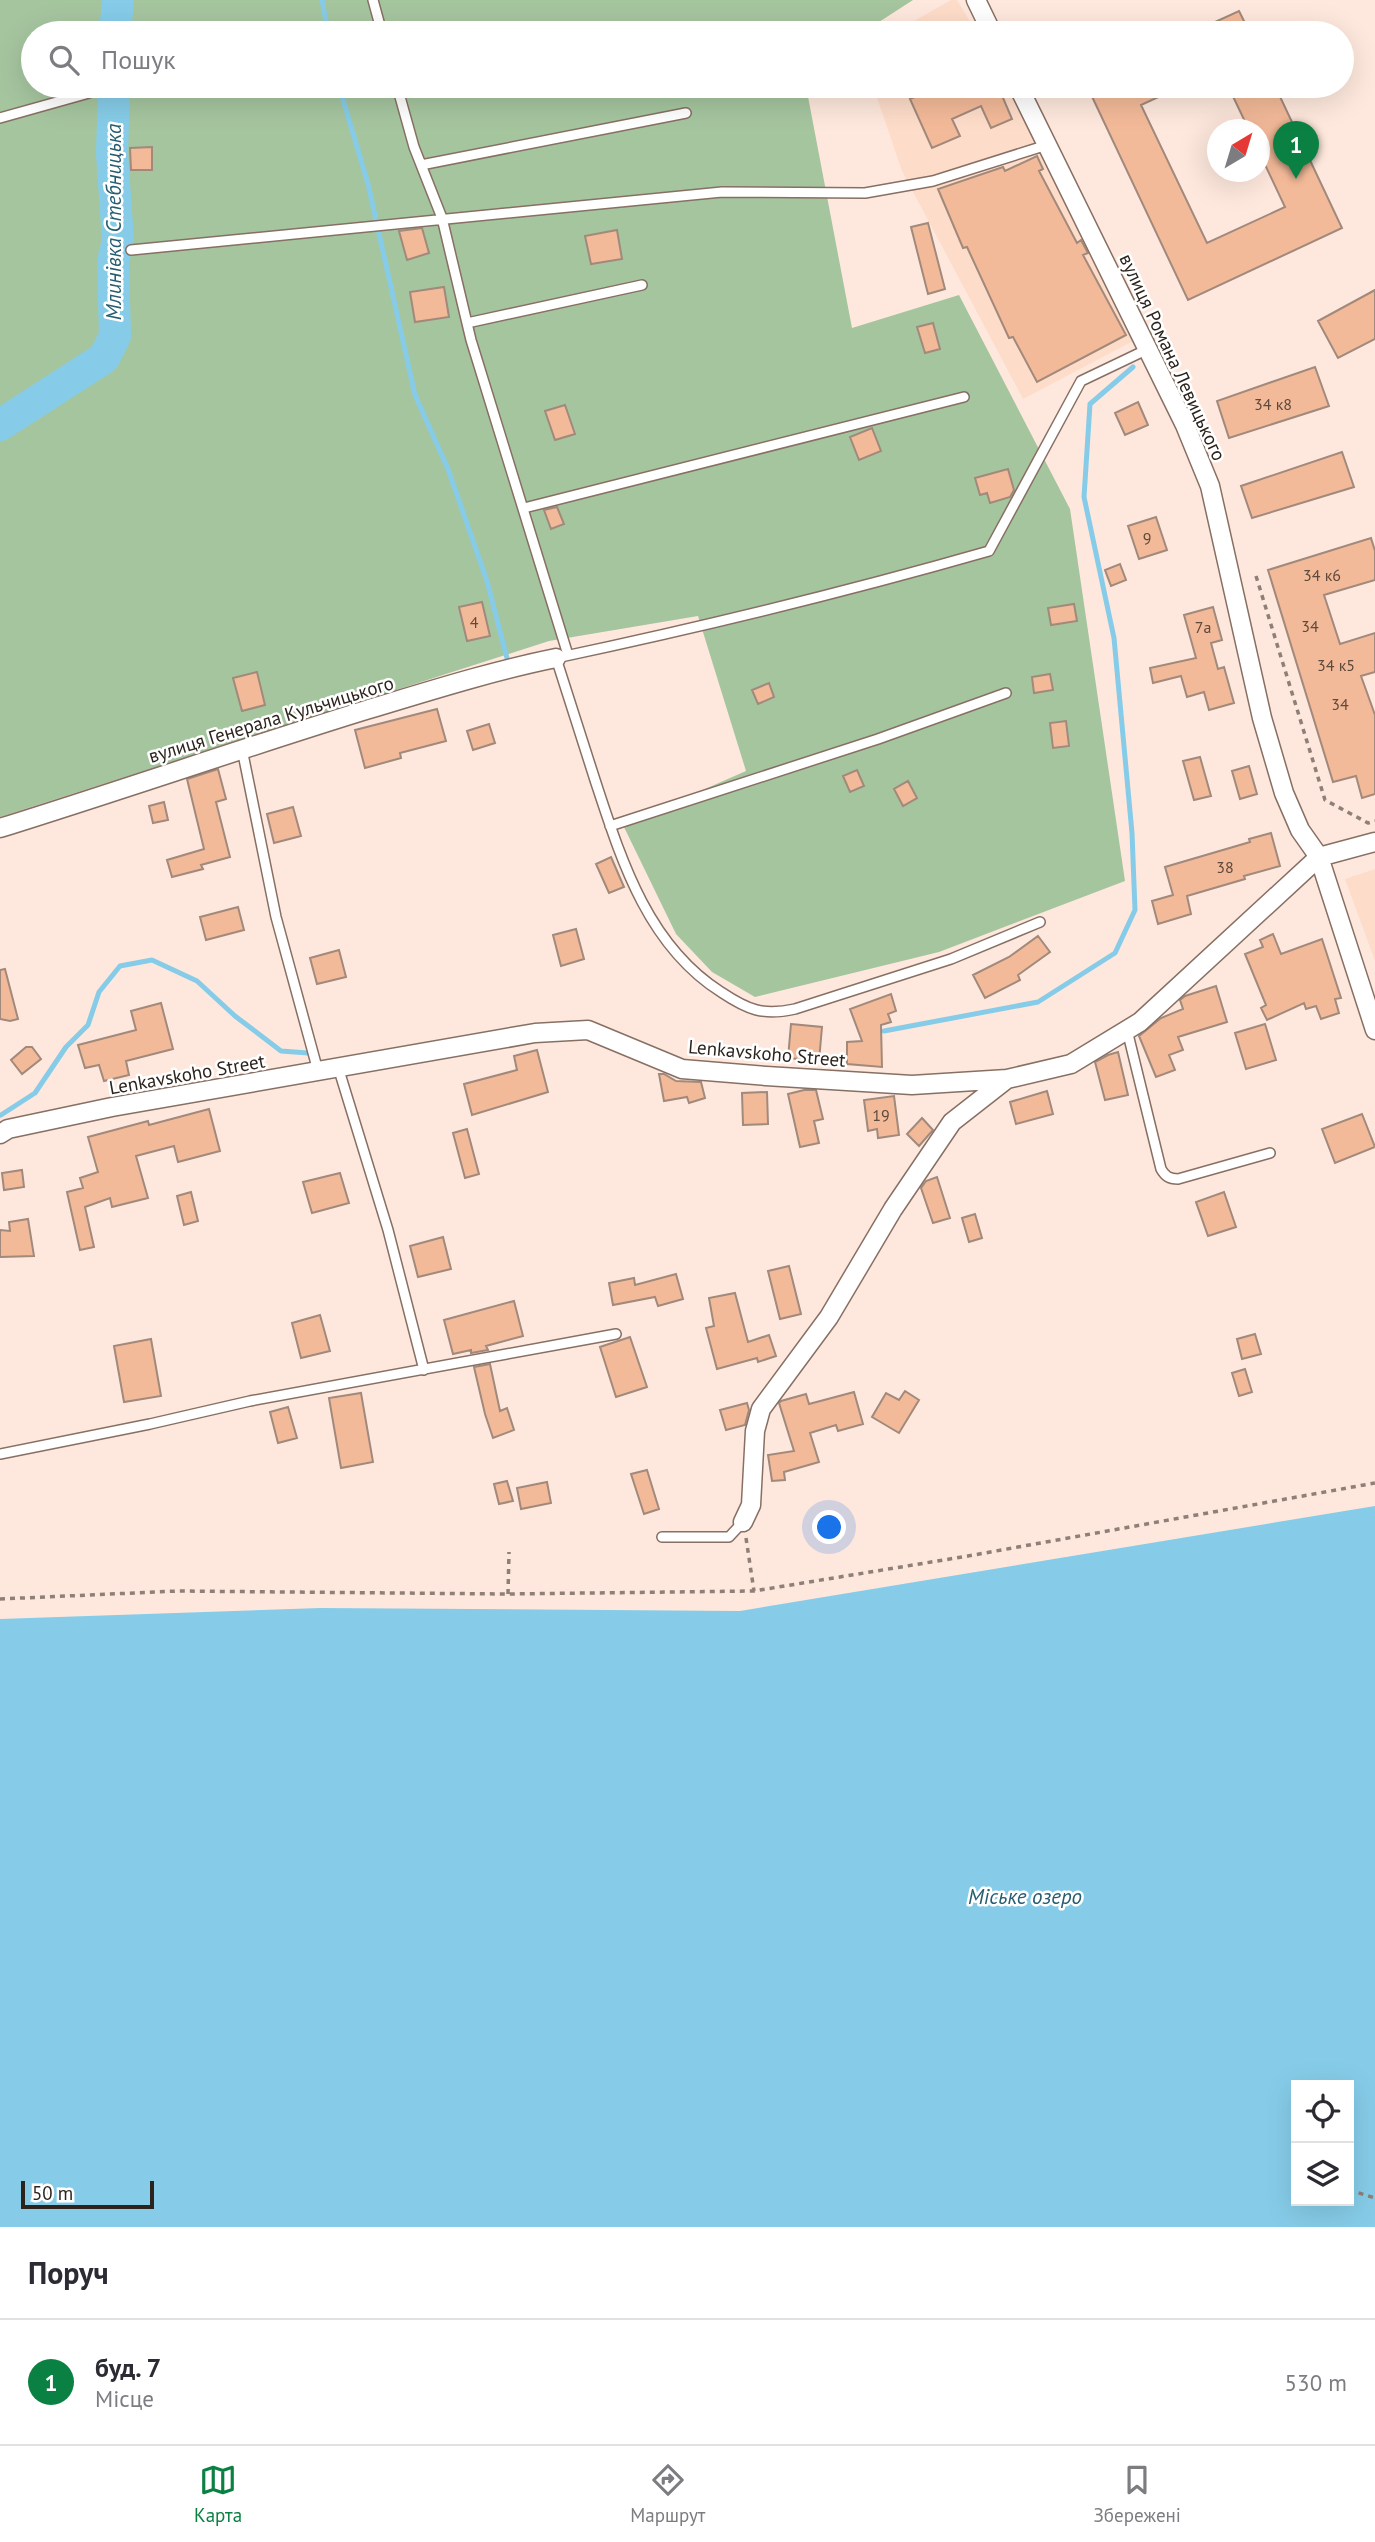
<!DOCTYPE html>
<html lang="uk">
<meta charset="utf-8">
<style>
body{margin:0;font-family:"PT Sans",sans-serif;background:#f2f2f3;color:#2b2b33}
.controls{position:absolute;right:21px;bottom:21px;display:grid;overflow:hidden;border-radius:0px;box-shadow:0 7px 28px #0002}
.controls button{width:63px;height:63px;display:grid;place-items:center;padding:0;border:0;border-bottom:2px solid #e1e1e2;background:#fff;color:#2b2b33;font:35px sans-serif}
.compass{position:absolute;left:1207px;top:119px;width:63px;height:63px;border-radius:50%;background:#fff;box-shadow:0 7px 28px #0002;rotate:38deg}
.scale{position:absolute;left:21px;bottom:18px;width:133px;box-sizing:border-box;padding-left:7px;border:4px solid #2c231d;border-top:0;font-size:19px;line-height:24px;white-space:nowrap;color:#2c231d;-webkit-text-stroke:5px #fff;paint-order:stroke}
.you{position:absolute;left:830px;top:1528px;width:24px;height:24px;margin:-18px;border:5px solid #fff;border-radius:50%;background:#1a73e8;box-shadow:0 0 0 10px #1a73e833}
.badge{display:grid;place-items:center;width:46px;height:46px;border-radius:50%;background:#0b8043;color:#fff;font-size:23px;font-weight:700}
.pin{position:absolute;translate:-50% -58px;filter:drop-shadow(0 2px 4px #0008)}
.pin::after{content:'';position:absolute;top:37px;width:24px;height:21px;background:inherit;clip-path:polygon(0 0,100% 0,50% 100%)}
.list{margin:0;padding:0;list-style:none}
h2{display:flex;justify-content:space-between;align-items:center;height:91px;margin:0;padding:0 28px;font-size:30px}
h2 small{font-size:23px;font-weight:400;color:#7c7c81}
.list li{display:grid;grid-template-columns:46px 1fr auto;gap:21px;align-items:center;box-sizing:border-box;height:126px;padding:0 28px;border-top:2px solid #e1e1e2}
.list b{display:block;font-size:26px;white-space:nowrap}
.list p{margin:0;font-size:23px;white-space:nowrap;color:#7c7c81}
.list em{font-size:23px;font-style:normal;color:#7c7c81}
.icon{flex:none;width:38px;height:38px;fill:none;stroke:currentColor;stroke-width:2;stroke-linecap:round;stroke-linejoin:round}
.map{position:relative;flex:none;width:1375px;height:2227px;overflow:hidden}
.search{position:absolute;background:#fff;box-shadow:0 7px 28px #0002;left:21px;right:21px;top:21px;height:77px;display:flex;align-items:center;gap:18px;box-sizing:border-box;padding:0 24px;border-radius:38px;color:#7c7c81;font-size:26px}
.sheet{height:217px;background:#fff}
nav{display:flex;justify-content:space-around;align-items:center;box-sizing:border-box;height:98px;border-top:2px solid #e1e1e2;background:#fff;font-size:19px;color:#7c7c81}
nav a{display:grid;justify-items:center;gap:4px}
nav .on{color:#0b8043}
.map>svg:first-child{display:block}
.built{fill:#fddcc9}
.green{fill:#a5c59f}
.water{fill:#86cce8;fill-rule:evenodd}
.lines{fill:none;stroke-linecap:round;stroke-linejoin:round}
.stream{stroke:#86cce8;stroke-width:5}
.river{stroke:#86cce8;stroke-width:32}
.building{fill:#f3ba99;stroke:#a1897c;stroke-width:2}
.lane-casing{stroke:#876f63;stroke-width:12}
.street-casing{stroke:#876f63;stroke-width:21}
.path{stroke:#8e7f77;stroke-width:3.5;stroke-dasharray:5 5;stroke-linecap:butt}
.lane{stroke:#fff;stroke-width:9}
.street{stroke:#fff;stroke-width:18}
.labels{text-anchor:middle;stroke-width:5;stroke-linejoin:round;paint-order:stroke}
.number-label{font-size:16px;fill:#5e493c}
.street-label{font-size:19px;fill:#2c231d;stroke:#fff}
.water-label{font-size:21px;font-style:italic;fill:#265d71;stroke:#fff}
</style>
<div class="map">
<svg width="1375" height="2227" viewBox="0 0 1375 2227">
<rect width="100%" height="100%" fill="#fee8dd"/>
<!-- built -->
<path class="built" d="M951,0H957L977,33H893Z
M873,86H1008L1037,135L1137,339L1023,399L902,171Z
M1375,869V961L1345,879Z"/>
<!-- green -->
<path class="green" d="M0,0H913L862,33H33V86H806L852,328L959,295L1070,509L1125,881L939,952L755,997L712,972L676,934L623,825L746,771L698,616L549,641L0,817Z"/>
<!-- water -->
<path class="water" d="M1375,1506V2227H0V1619L320,1608L740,1611ZM1296,2085H1349V2201H1296Z"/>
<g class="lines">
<!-- stream -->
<path class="stream" d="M322,0L328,33
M339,86L368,184L415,395L448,469L487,581L508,662
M884,1031L1038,1002L1115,953L1135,910L1132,833L1114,638L1084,497L1090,404L1133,367
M1,1115L35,1093L66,1047L88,1025L99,992L120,966L152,960L197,981L235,1016L281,1051L308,1053"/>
<!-- river -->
<path class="river" d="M115,33L118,0
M0,425L104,358L115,336L113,262L118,240L112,154L114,86"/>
</g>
<!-- building -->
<path class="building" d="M1239,11L1250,33H1191Z
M939,86H998L1012,119L991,128L981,106L952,119L960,136L932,148L910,99Z
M1087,86H1182L1141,105L1207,243L1285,207L1259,152V130H1249L1228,86H1275L1342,228L1188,300Z
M152,147V170H131L130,148Z
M1037,156L1043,169L1039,171L1077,243L1081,240L1088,253L1083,255L1126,335L1037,382L1013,337L1009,338L967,247L963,248L938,189L1003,167L1005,171Z
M928,223L945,289L928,294L911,227Z
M422,228L429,253L407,260L399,231Z
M617,230L622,259L591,264L585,236Z
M444,287L449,317L415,322L410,292Z
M1375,290V339L1338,358L1318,321Z
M933,323L940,349L925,353L917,327Z
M1315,367L1329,406L1229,438L1217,401Z
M1138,402L1148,425L1125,435L1115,413Z
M565,405L575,434L555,440L545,411Z
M872,428L881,451L859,460L850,437Z
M1342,452L1354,487L1252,518L1241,486Z
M1008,469L1014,490L1010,497L990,503L987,493L980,495L975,478Z
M557,507L564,524L551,529L544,510Z
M1156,517L1167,550L1139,559L1128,526Z
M1371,538L1375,551V580L1324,595L1340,644L1375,633V672L1361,676L1375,715V794L1362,798L1356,776L1333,782L1268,570Z
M1120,564L1126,580L1111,586L1105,570Z
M482,602L490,636L467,641L459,607Z
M1074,604L1077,621L1051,625L1048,608Z
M1213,607L1222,640L1211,643L1218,669L1224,667L1234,703L1209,710L1204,692L1187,697L1181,676L1153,683L1150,668L1196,658L1184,615Z
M257,672L265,705L242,711L233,678Z
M1050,674L1053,690L1034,693L1032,677Z
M769,683L774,697L758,704L752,690Z
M437,709L446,741L400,753L401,758L365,768L355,730Z
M1066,721L1069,746L1053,748L1050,723Z
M489,724L495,743L473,750L467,731Z
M1200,757L1211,796L1194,800L1183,761Z
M1249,766L1257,794L1240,799L1232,771Z
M218,769L226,799L216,802L230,857L201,865L203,869L172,877L167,860L204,849L187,779Z
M857,770L864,786L850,792L843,776Z
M908,781L917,798L903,806L894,789Z
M164,802L168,820L153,823L149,806Z
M293,807L301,836L274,843L267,814Z
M1271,833L1280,866L1244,876L1245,879L1187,896L1191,914L1158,924L1152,901L1173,895L1165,867L1250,842L1249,839Z
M611,857L624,887L609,893L596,864Z
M238,907L244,930L206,940L200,917Z
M576,929L584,959L561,966L553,935Z
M1273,934L1281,954L1322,939L1341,998L1335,999L1339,1013L1321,1019L1316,1006L1306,1009L1304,1003L1267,1020L1261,1008L1266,1005L1245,954L1263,947L1260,940Z
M1038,936L1050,952L1018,975L1020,980L985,998L973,975L1009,957Z
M339,950L346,977L317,984L310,958Z
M5,969L18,1019L10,1021L0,1019V970Z
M1216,986L1227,1022L1178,1037L1183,1050L1169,1055L1175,1070L1156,1077L1139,1036L1161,1018L1183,1009L1180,1000L1185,996Z
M891,994L896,1011L888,1014L891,1022L881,1025L882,1067L847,1064V1042L862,1041L850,1009Z
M161,1003L173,1049L126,1061L129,1075L104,1081L99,1065L85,1068L78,1045L136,1030L131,1011Z
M791,1024L822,1027L819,1061L788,1058Z
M1265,1024L1276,1060L1246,1069L1235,1033Z
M26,1047H32L41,1059L22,1074L11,1060Z
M537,1050L548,1092L472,1115L464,1084L517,1070L514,1056Z
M1118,1052L1128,1095L1105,1100L1095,1062L1108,1055Z
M659,1074H664L676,1081L701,1082L705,1098L689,1103L687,1097L664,1101Z
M804,1090H816L823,1119L814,1121L819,1143L800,1147L788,1094Z
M1047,1091L1053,1114L1016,1124L1010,1102Z
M767,1092L768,1124L743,1125L742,1093Z
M894,1096L899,1135L878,1138L877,1129L868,1131L864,1100Z
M209,1109L220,1151L178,1162L174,1146L136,1156L148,1198L112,1207L110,1198L85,1207L94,1247L80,1250L67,1192L83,1188L80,1178L98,1172L88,1137L148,1121L149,1125Z
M1362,1114L1375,1147L1335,1163L1322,1129Z
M922,1118L933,1130L919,1146L907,1134Z
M467,1129L479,1174L465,1178L453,1133Z
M22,1170L24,1187L4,1190L2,1173Z
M340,1173L349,1203L312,1213L303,1182Z
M937,1177L950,1218L933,1223L921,1188L926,1181Z
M191,1192L198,1221L184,1225L177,1196Z
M1224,1192L1236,1227L1208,1236L1196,1202Z
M975,1214L982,1238L969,1242L962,1218Z
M28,1219L34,1256L0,1257V1230L10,1231L9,1222Z
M443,1237L451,1269L418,1277L410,1246Z
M789,1266L801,1314L780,1319L768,1271Z
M676,1274L683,1299L658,1306L655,1297L613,1305L609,1283L634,1278L635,1285Z
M735,1293L748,1342L769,1335L776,1356L758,1362L757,1358L717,1369L706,1328L714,1326L709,1298Z
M514,1301L523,1336L486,1346L488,1350L471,1353V1350L453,1354L444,1320Z
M320,1315L330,1351L301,1358L292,1323Z
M1255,1334L1261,1354L1242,1359L1237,1339Z
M630,1337L647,1387L616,1397L600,1347Z
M151,1339L161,1396L124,1402L114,1346Z
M490,1364L500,1411L507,1408L514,1430L493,1438L485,1414L474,1367Z
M1245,1369L1252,1392L1239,1396L1232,1373Z
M905,1391L919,1400L899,1433L872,1417L886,1393L899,1400Z
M854,1392L863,1424L838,1431L836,1425L810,1433L819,1462L784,1472L785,1480L772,1481L768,1455L794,1451L779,1403L781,1401L806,1394L809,1404Z
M361,1393L373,1462L341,1468L329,1398Z
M747,1403L749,1410L745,1425L726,1430L720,1410Z
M288,1407L297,1438L278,1443L270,1412Z
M647,1470L659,1509L644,1514L631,1474Z
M507,1481L513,1501L499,1504L494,1484Z
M547,1482L551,1503L521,1509L517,1488Z"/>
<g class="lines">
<!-- lane casing -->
<g class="lane-casing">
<path id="lane" d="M373,0L382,33
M397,86L414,147L442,218L471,340L568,655
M0,118L89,93
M421,165L686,113
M131,250L722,192L865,193L933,181L1047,145
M467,323L642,285
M524,508L964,397
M242,749L276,917L318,1071
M610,826L878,739L1006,693
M1040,922L951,959L795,1009C763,1016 748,1010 721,992C647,945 621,859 595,780C582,739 569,699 556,658C702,627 846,592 989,551L1081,381L1148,349
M1127,1030L1161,1169C1165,1176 1169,1179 1178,1179L1270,1153
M338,1067L388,1230L424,1370
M0,1454L150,1424L250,1401L616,1334
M662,1537H729L743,1522"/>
</g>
<!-- street casing -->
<g class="street-casing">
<path id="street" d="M976,0L992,33
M1018,86L1185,425L1210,486L1262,718L1284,793L1300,830L1319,857L1375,1030
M0,828C122,790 243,748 366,710C429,691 492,671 556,658
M0,1134L8,1129L112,1107L535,1033L588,1030L682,1069L766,1076L912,1085L1007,1079L1071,1064L1140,1022L1319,857L1375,842
M743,1522L751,1505L755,1431L761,1409L829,1317L893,1209L952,1122L1007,1079"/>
</g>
<!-- path -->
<path class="path" d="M1256,576L1325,800L1368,823L1375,821
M746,1538L754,1591
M508,1594L509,1552
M0,1599L178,1591L508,1594L754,1591L968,1556L1375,1483
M1349,2190L1375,2198"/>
<!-- lane -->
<use href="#lane" class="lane"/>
<!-- street -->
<use href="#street" class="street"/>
</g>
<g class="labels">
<!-- number labels -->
<g class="number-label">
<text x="1273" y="410">34 к8</text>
<text x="1147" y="544">9</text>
<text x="1322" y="581">34 к6</text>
<text x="474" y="628">4</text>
<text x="1310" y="632">34</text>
<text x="1203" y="633">7а</text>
<text x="1336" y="671">34 к5</text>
<text x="1340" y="710">34</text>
<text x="1225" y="873">38</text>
<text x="881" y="1121">19</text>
</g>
<!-- street labels -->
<g class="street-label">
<text transform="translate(1173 357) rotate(65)" y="7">вулиця Романа Левицького</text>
<text transform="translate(271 719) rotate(-17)" y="7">вулиця Генерала Кульчицького</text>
<text transform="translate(767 1053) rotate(5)" y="7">Lenkavskoho Street</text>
<text transform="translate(187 1074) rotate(-10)" y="7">Lenkavskoho Street</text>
</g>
<!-- water labels -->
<g class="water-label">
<text transform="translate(114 222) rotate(-90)" y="7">Млинівка Стебницька</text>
<text x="1025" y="1904">Міське озеро</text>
</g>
</g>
</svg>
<div class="controls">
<button><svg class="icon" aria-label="locate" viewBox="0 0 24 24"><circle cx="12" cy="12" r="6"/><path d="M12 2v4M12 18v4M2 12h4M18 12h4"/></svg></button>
<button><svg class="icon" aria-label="layers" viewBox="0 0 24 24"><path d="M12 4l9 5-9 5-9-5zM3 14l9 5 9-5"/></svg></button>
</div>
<svg class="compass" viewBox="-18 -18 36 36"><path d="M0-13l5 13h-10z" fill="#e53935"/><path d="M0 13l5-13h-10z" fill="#7c7c81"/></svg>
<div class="scale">50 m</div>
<div class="you"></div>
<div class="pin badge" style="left:1296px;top:179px">1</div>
<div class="search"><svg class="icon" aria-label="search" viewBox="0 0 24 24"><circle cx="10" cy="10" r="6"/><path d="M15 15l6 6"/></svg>Пошук</div>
</div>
<section class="sheet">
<h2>Поруч<small></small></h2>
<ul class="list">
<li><span class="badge">1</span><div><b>буд. 7</b><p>Місце</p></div><em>530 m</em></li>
</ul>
</section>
<nav>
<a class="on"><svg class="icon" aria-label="map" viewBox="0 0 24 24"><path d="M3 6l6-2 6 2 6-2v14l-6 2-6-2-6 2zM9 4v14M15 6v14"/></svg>Карта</a>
<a><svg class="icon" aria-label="directions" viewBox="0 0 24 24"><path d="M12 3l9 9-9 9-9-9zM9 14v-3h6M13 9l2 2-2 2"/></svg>Маршрут</a>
<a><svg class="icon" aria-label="saved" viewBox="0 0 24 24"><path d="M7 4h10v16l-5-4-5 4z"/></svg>Збережені</a>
</nav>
